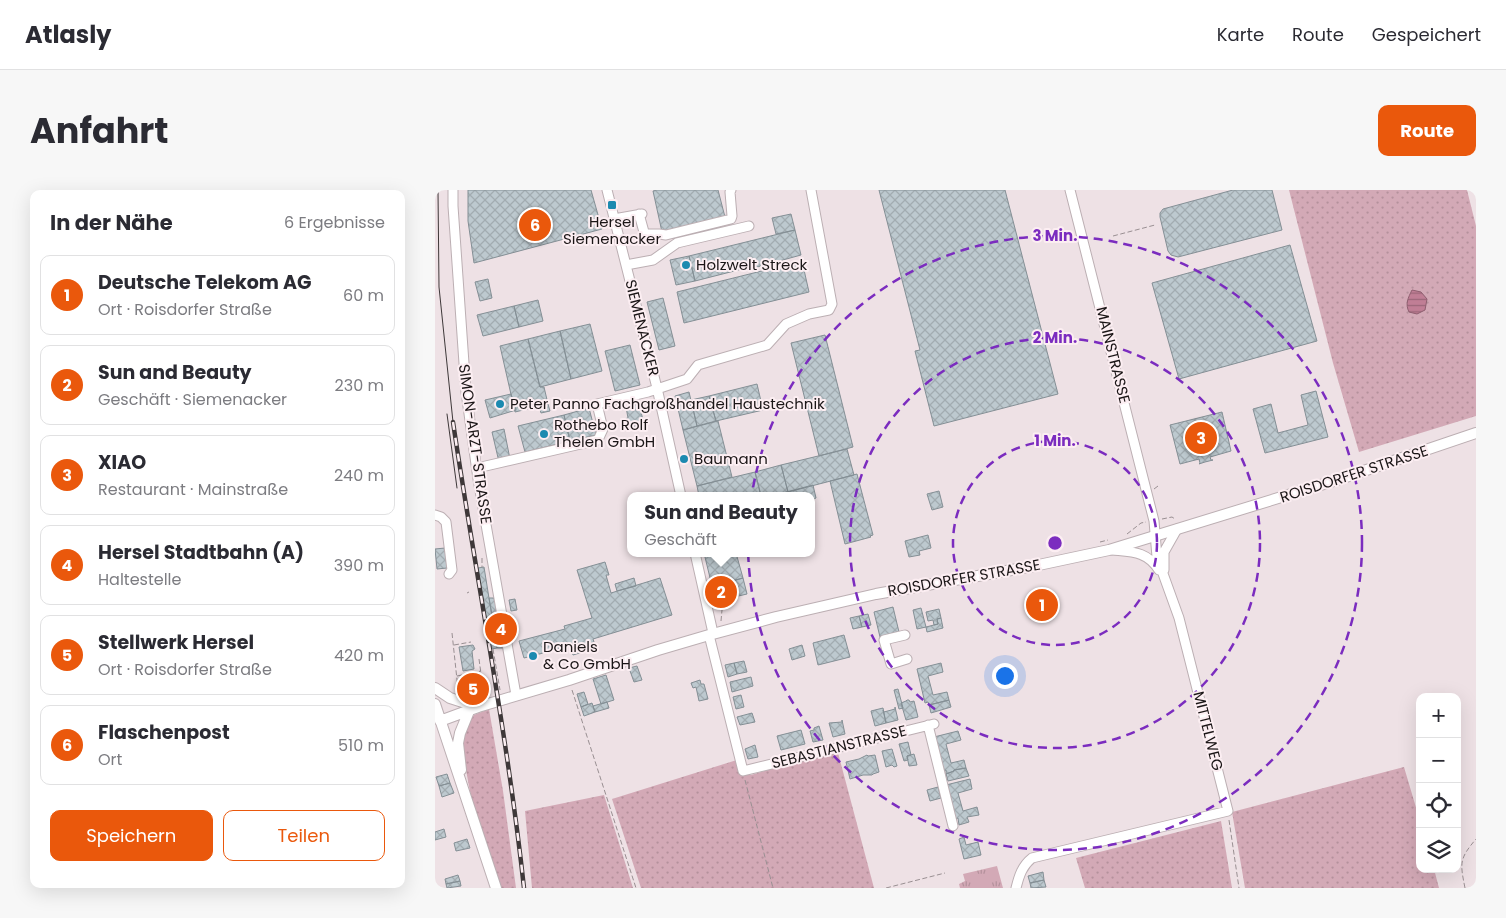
<!DOCTYPE html>
<html lang="de">
<meta charset="utf-8">
<style>
body{margin:0;font-family:Poppins,sans-serif;background:#f7f7f7;color:#2b2b33}
.controls{position:absolute;right:15px;bottom:15px;display:grid;overflow:hidden;border-radius:10px;box-shadow:0 5px 20px #0002}
.controls button{width:45px;height:45px;display:grid;place-items:center;padding:0;border:0;border-bottom:1px solid #e1e1e2;background:#fff;color:#2b2b33;font:25px sans-serif}
.you{position:absolute;left:569px;top:485px;width:18px;height:18px;margin:-12px;border:4px solid #fff;border-radius:50%;background:#1a73e8;box-shadow:0 0 0 8px #1a73e833}
.badge{display:grid;place-items:center;width:32px;height:32px;border-radius:50%;background:#ea580c;color:#fff;font-size:16px;font-weight:700}
.pin{position:absolute;translate:-50% -50%;border:2px solid #fff;box-shadow:0 1px 5px #0006}
.popup{position:absolute;left:192px;top:302px;width:188px;height:65px;box-sizing:border-box;display:grid;place-content:center;border-radius:10px;background:#fff;filter:drop-shadow(0 1px 4px #0005);font-size:16px;white-space:nowrap;color:#7c7c81}
.popup b{font-size:19px;color:#2b2b33}
.popup::after{content:'';position:absolute;left:50%;top:100%;margin-left:-10px;border:10px solid transparent;border-top-color:#fff}
.list{margin:0;padding:0;list-style:none}
h2{display:flex;justify-content:space-between;align-items:center;height:65px;margin:0;padding:0 20px;font-size:21px}
h2 small{font-size:16px;font-weight:400;color:#7c7c81}
.list li{display:grid;grid-template-columns:32px 1fr auto;gap:15px;align-items:center;box-sizing:border-box;height:80px;margin:0 10px 10px;padding:0 10px;border:1px solid #e1e1e2;border-radius:10px}
.list b{display:block;font-size:19px;white-space:nowrap}
.list p{margin:0;font-size:16px;white-space:nowrap;color:#7c7c81}
.list em{font-size:16px;font-style:normal;color:#7c7c81}
.actions{display:flex;gap:10px;padding:15px 20px}
.actions a{flex:1;padding:11px 0;border:1px solid #ea580c;border-radius:10px;text-align:center;font-size:18px;color:#ea580c}
.actions .main{background:#ea580c;color:#fff}
.icon{flex:none;width:28px;height:28px;fill:none;stroke:currentColor;stroke-width:2;stroke-linecap:round;stroke-linejoin:round}
.map{position:relative;flex:none;width:1041px;height:698px;overflow:hidden;border-radius:10px}
header{display:flex;align-items:center;gap:30px;box-sizing:border-box;height:70px;padding:0 25px;background:#fff;border-bottom:1px solid #e1e1e2}
header strong{font-size:24px}
nav{display:flex;gap:28px;margin-inline-start:auto;font-size:18px}
.intro{display:flex;align-items:center;justify-content:space-between;box-sizing:border-box;height:120px;padding:0 30px}
h1{margin:0;font-size:35px}
.button{padding:12px 22px;border-radius:10px;background:#ea580c;color:#fff;font-size:18px;font-weight:700}
main{display:flex;gap:30px;padding:0 30px}
aside{flex:1;background:#fff;border-radius:10px;box-shadow:0 5px 20px #0002}
.map>svg:first-child{display:block}
.grass{fill:url(#grass-dots)}
.park{fill:url(#park-tufts)}
.water{fill:url(#water-rules);stroke:#8e5e6f}
.building{fill:url(#building-cross-hatch);stroke:#848f95}
.lines{fill:none;stroke-linecap:round;stroke-linejoin:round}
.minor-casing{stroke:#bcafb3;stroke-width:11}
.major-casing{stroke:#bcafb3;stroke-width:12}
.path{stroke:#998f92;stroke-width:1;stroke-dasharray:5 2.5;stroke-linecap:butt}
.minor{stroke:#fff;stroke-width:9}
.major{stroke:#fff;stroke-width:10}
.tram{stroke:#3e3839;stroke-width:1}
.rail-casing{stroke:#3e3839;stroke-width:4.5}
.rail{stroke:#fceef2;stroke-width:2.5;stroke-dasharray:8;stroke-linecap:butt}
.ring{fill:none;stroke:#7b2cbf;stroke-width:2.5;stroke-dasharray:9 6}
.poi-dot{fill:#1c8ab0;stroke:#fceef2;stroke-width:2}
.labels{text-anchor:middle;stroke-width:4;stroke-linejoin:round;paint-order:stroke}
.poi-label{font-size:15px;fill:#1a1516;stroke:#fceef2;text-anchor:start}
.street-label{font-size:15px;fill:#1a1516;stroke:#fceef2}
.centre{fill:#7b2cbf;stroke:#fceef2;stroke-width:2.5}
.ring-label{font-size:15px;text-anchor:middle;font-weight:bold;fill:#7b2cbf;stroke:#fceef2;stroke-width:4;stroke-linejoin:round;paint-order:stroke}
</style>
<header>
<strong>Atlasly</strong>
<nav><a>Karte</a><a>Route</a><a>Gespeichert</a></nav>
</header>
<div class="intro"><h1>Anfahrt</h1><a class="button">Route</a></div>
<main>
<aside>
<h2>In der Nähe<small>6 Ergebnisse</small></h2>
<ul class="list">
<li><span class="badge">1</span><div><b>Deutsche Telekom AG</b><p>Ort · Roisdorfer Straße</p></div><em>60 m</em></li>
<li><span class="badge">2</span><div><b>Sun and Beauty</b><p>Geschäft · Siemenacker</p></div><em>230 m</em></li>
<li><span class="badge">3</span><div><b>XIAO</b><p>Restaurant · Mainstraße</p></div><em>240 m</em></li>
<li><span class="badge">4</span><div><b>Hersel Stadtbahn (A)</b><p>Haltestelle</p></div><em>390 m</em></li>
<li><span class="badge">5</span><div><b>Stellwerk Hersel</b><p>Ort · Roisdorfer Straße</p></div><em>420 m</em></li>
<li><span class="badge">6</span><div><b>Flaschenpost</b><p>Ort</p></div><em>510 m</em></li>
</ul>
<div class="actions"><a class="main">Speichern</a><a>Teilen</a></div>
</aside>
<div class="map">
<svg width="1041" height="698" viewBox="0 0 1041 698">
<defs>
<pattern id="grass-dots" width="8" height="8" patternUnits="userSpaceOnUse" patternTransform="scale(1.25)"><rect width="8" height="8" fill="#d3a9b6"/><path d="M2 2h.1M6 6h.1" fill="none" stroke="#b5919c" stroke-width="1.8" stroke-linecap="round"/></pattern>
<pattern id="park-tufts" width="24" height="20" patternUnits="userSpaceOnUse" patternTransform="scale(1.25)"><rect width="24" height="20" fill="#d3a9b6"/><path d="M3 7l-1-3M5 7V3M7 7l1-3M15 17l-1-3M17 17v-4M19 17l1-3" fill="none" stroke="#b5919c"/></pattern>
<pattern id="water-rules" width="6" height="5" patternUnits="userSpaceOnUse" patternTransform="scale(1.25)"><rect width="6" height="5" fill="#c07e95"/><path d="M0 2.5h6" fill="none" stroke="#9b6679"/></pattern>
<pattern id="building-cross-hatch" width="8" height="8" patternUnits="userSpaceOnUse" patternTransform="scale(1.25)"><rect width="8" height="8" fill="#bdc9cf"/><path d="M0 0l8 8M0 8l8-8" fill="none" stroke="#a2acb1"/></pattern>
</defs>
<rect width="100%" height="100%" fill="#eee1e5"/>
<!-- grass -->
<path class="grass" d="M854,0H1032L1041,36V226L924,262L898,173Z
M54,519L68,601L81,698H66L36,607L26,553L33,531L39,525Z
M402,559L439,698H206L177,609L305,569L308,581L316,585Z
M969,577L985,631V679H999L1004,698H810L797,622Z
M169,605L198,698H97L90,621Z
M786,631L797,698H650L641,668Z"/>
<!-- park -->
<path class="park" d="M562,676L568,698H525L524,694L530,691L528,684Z"/>
<!-- water -->
<path class="water" d="M977,100L986,102L992,109L990,120L982,124L974,122C970,114 973,108 977,100Z"/>
<!-- building -->
<path class="building" d="M33,0H156L167,39L39,73L33,31Z
M222,0H283L290,27L227,42L218,1Z
M444,0H570L623,204L499,236L480,161L485,160Z
M798,0H837L847,40L743,67L736,65L733,61L725,27V23L728,19Z
M356,24L360,40L341,44L337,28Z
M360,40L366,65L315,79V77L260,91L254,66Z
M855,55L882,151L744,189L717,93Z
M254,66L260,91L241,95L235,70Z
M367,71L374,102L249,133L242,102Z
M53,89L57,108L45,111L40,92Z
M228,108L240,156L224,160L212,112Z
M103,110L108,131L84,137L79,116Z
M79,116L84,137L48,146L42,125Z
M155,134L167,181L136,189L125,141Z
M125,141L136,189L105,197L93,149Z
M390,145L418,257L384,266L356,153Z
M93,149L105,197H109L113,214L80,222L65,156Z
M195,155L205,195L180,201L170,161Z
M322,194L328,220L281,231L274,206Z
M881,201L893,247L830,263L818,219L836,214L843,243L873,235L866,205Z
M254,202L262,236L248,240L240,206Z
M76,204L81,220L55,228L50,210Z
M274,206L281,231L262,236L256,210Z
M113,214L115,221L106,223L104,216Z
M204,214L209,234L191,238L189,229L193,228L191,217Z
M154,218L161,245L135,251L129,225Z
M787,222L796,261L775,267L776,270H778L770,272L764,274L765,273L764,269L745,274L735,235Z
M129,225L135,251L90,262L83,236Z
M283,231L297,287L262,296L248,240Z
M69,239L75,269L64,272L57,242Z
M412,259L419,285L353,302L346,275Z
M346,275L353,302L336,306H326L320,282Z
M320,282L326,306H264L262,296Z
M422,284L438,345L435,346L436,347L410,354L395,291Z
M378,295L381,308L376,310V306H336Z
M504,301L508,317L497,320L492,304Z
M493,345L496,358L484,361L485,365L474,367L470,351Z
M10,358L12,378L2,379L0,359Z
M269,363H301L308,388L277,396Z
M170,372L174,385H171L176,403L225,388L237,425L158,449L161,458L138,465L135,456L89,468L84,451L130,439L129,436L157,428L142,380Z
M49,377L62,458L56,459L43,378Z
M199,388L201,396L182,401L180,394Z
M308,388L312,404L295,408L291,393Z
M291,393L295,408L281,411L277,396Z
M612,403L618,422L602,427L596,407Z
M54,408H60L63,424L57,425Z
M80,409L82,420L76,421L74,410Z
M458,417L464,442L445,447L439,422Z
M486,418L491,437L482,439L478,420Z
M504,419L506,428L502,429L503,434L499,435L498,430L493,431L491,422Z
M433,424L436,435L427,437L424,426Z
M424,426L427,437L418,439L415,428Z
M506,428L508,438L492,442L491,437L503,434L502,429Z
M409,445L415,467L383,475L378,453Z
M67,446L69,458H62L60,447Z
M38,455L40,459L37,461L39,479L28,481L24,457Z
M367,455L370,466L357,470L354,459Z
M309,471L312,482L302,484L299,473Z
M299,473L302,484L293,487L290,475Z
M506,473L508,482L493,486L498,505L512,502L514,510L494,515L493,512L490,513L482,479Z
M202,476L207,490L199,492L194,478Z
M171,485L179,510L166,514L158,489Z
M316,487L318,496L297,502L295,492Z
M46,488L48,503L38,505L37,503L30,504L28,491Z
M265,490L266,494H269L273,509L264,511L261,497L258,498L256,493Z
M463,499L468,518L464,519L459,500Z
M149,502L153,514L146,517L142,504Z
M306,505L309,517L301,519L298,507Z
M472,510H474L475,512L479,511L483,527L471,530L466,513L471,511Z
M514,510L516,517L496,523L494,515Z
M172,512L174,518L160,522L158,516Z
M157,513L160,522L149,526L146,517Z
M460,517L463,530L451,533L448,520L449,522L460,519Z
M448,518L451,533L440,536L436,521Z
M317,523L320,532L305,535L302,527Z
M407,530L410,544L398,547L394,533L407,532Z
M384,536L388,550L378,552L375,541L379,540V538Z
M366,540L370,554L346,560L342,546Z
M523,541L526,550L511,554L516,573L529,570L531,578L519,580V581L511,584V580L508,581L499,547Z
M473,552L476,565L472,566L473,570L469,571L464,554Z
M320,555L323,567L313,569L310,559Z
M457,559L462,576L459,577L457,575L451,577L447,561Z
M479,564L482,575L474,576L472,566Z
M432,565L433,566L440,565L444,582L438,584L437,585H428L415,589L411,572L424,569Z
M531,578L534,586L513,591L511,584L519,581V580Z
M12,584L15,593L4,596L1,587Z
M535,589L537,599L523,603L528,621L542,617L544,625L532,627L534,632L524,635L523,628L520,629L511,595Z
M15,593L19,603L7,607L4,596Z
M503,597L506,608L495,611L492,600Z
M9,639L11,647L0,650V642Z
M529,647L531,655L543,652L546,665L529,669L524,649Z
M32,649L35,658L21,661L19,653Z
M608,682L609,690L595,693L593,686Z
M23,685L25,691L11,694L10,689Z
M609,690L611,697L596,698L595,693Z
M25,691L26,696L12,698L11,694Z"/>
<g class="lines">
<!-- minor casing -->
<g class="minor-casing">
<path id="minor" d="M18,0V16L31,202L43,289L81,505
M172,0L222,198L246,306
M204,24L209,42L212,44H224L231,45L296,29L297,26L295,2L296,0
M179,29L207,24
M191,75L218,70L242,53L314,36
M42,278L163,250L168,239L162,214L213,202L252,189L263,175L332,155L351,134L374,124L394,120L397,114L376,0
M0,325L6,327L11,332L17,380L14,384
M677,360C697,362 712,361 724,380
M260,363L278,443
M729,380V362L742,339
M274,445L308,581L499,534
M470,445L449,450L456,474L472,469
M493,535L518,636
M581,698C584,686 587,676 597,668L793,621L744,428L722,367L719,331L635,0"/>
</g>
<!-- major casing -->
<g class="major-casing">
<path id="major" d="M0,498L15,508L43,517
M0,514L61,698
M5,531L43,517L134,490L223,460L274,445L341,427L441,404L599,376L674,360L902,290L1041,243
M26,580L23,553L25,543L34,521"/>
</g>
<!-- path -->
<path class="path" d="M1040,0L1041,5
M678,46L720,35
M719,299L723,296
M727,329L737,327L740,329
M692,344L706,333L711,332
M665,352L673,350
M47,368V377
M32,403L34,402
M286,431L287,420
M17,443L23,499
M19,455L36,452
M58,459L65,500
M44,469L49,506
M22,486L46,481
M137,500L201,698
M310,590L338,698
M794,630L804,698
M451,698L510,683
M1030,698C1025,673 1024,669 1041,649"/>
<!-- minor -->
<use href="#minor" class="minor"/>
<!-- major -->
<use href="#major" class="major"/>
<!-- tram -->
<path class="tram" d="M3,0L4,97L18,232
M12,224L22,298"/>
<!-- rail casing -->
<g class="rail-casing">
<path id="rail" d="M18,232C41,387 72,542 89,698"/>
</g>
<!-- rail -->
<use href="#rail" class="rail"/>
</g>
<!-- distance rings -->
<g class="ring">
<circle cx="620" cy="353" r="102"/>
<circle cx="620" cy="353" r="205"/>
<circle cx="620" cy="353" r="307"/>
</g>
<!-- markers -->
<g class="poi-dot">
<rect x="172" y="10" width="10" height="10" rx="2.5"/>
<circle cx="251" cy="75" r="5"/>
<circle cx="65" cy="214" r="5"/>
<circle cx="109" cy="244" r="5"/>
<circle cx="249" cy="269" r="5"/>
<circle cx="98" cy="466" r="5"/>
</g>
<g class="labels">
<!-- poi labels -->
<g class="poi-label">
<text x="177" y="37" text-anchor="middle">Hersel<tspan x="177" dy="17">Siemenacker</tspan></text>
<text x="261" y="80">Holzwelt Streck</text>
<text x="75" y="219">Peter Panno Fachgroßhandel Haustechnik</text>
<text x="119" y="240">Rothebo Rolf<tspan x="119" dy="17">Thelen GmbH</tspan></text>
<text x="259" y="274">Baumann</text>
<text x="108" y="462">Daniels<tspan x="108" dy="17">&amp; Co GmbH</tspan></text>
</g>
<!-- street labels -->
<g class="street-label">
<text transform="translate(207 138) rotate(76)" y="5">SIEMENACKER</text>
<text transform="translate(678 165) rotate(76)" y="5">MAINSTRASSE</text>
<text transform="translate(40 254) rotate(82)" y="5">SIMON-ARZT-STRASSE</text>
<text transform="translate(919 284) rotate(-18)" y="5">ROISDORFER STRASSE</text>
<text transform="translate(529 388) rotate(-10)" y="5">ROISDORFER STRASSE</text>
<text transform="translate(773 541) rotate(76)" y="5">MITTELWEG</text>
<text transform="translate(404 557) rotate(-14)" y="5">SEBASTIANSTRASSE</text>
</g>
</g>
<circle cx="620" cy="353" r="8" class="centre"/>
<g class="ring-label">
<text x="620" y="51">3 Min.</text>
<text x="620" y="153">2 Min.</text>
<text x="620" y="256">1 Min.</text>
</g>
</svg>
<div class="controls">
<button>+</button>
<button>−</button>
<button><svg class="icon" aria-label="locate" viewBox="0 0 24 24"><circle cx="12" cy="12" r="6"/><path d="M12 2v4M12 18v4M2 12h4M18 12h4"/></svg></button>
<button><svg class="icon" aria-label="layers" viewBox="0 0 24 24"><path d="M12 4l9 5-9 5-9-5zM3 14l9 5 9-5"/></svg></button>
</div>
<div class="you"></div>
<div class="pin badge" style="left:607px;top:415px">1</div>
<div class="pin badge" style="left:286px;top:402px">2</div>
<div class="popup"><b>Sun and Beauty</b>Geschäft</div>
<div class="pin badge" style="left:766px;top:248px">3</div>
<div class="pin badge" style="left:66px;top:439px">4</div>
<div class="pin badge" style="left:38px;top:499px">5</div>
<div class="pin badge" style="left:100px;top:35px">6</div>
</div>
</main>
